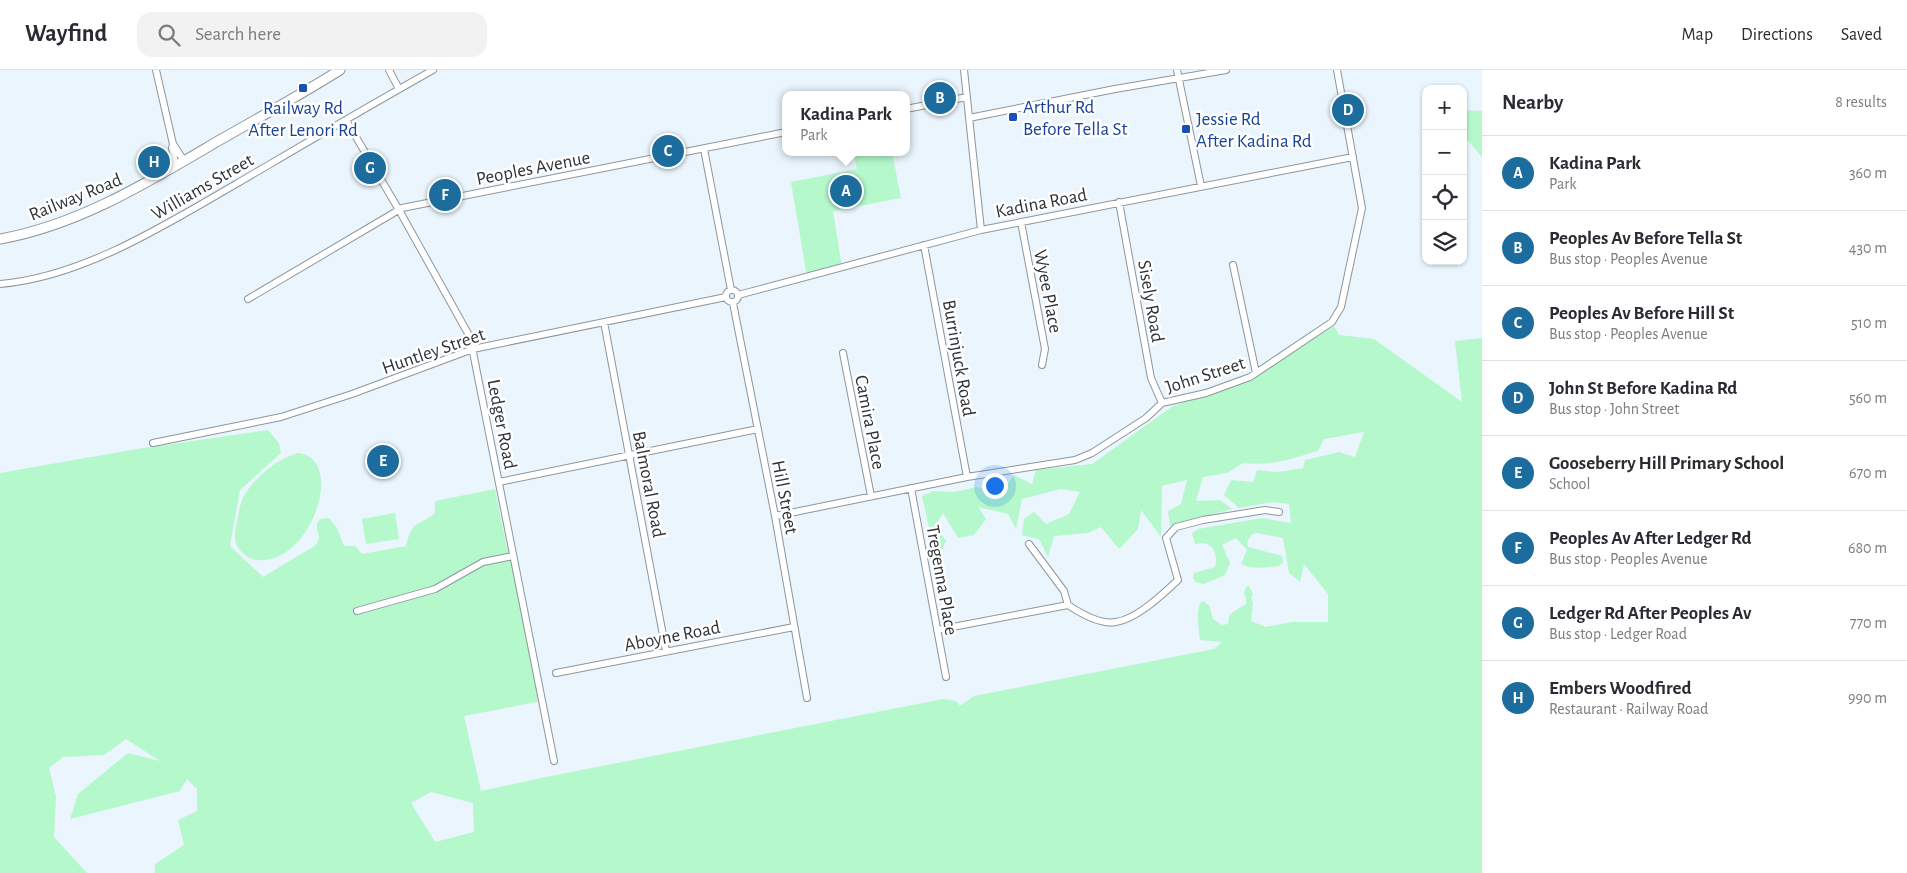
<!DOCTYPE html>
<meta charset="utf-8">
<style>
body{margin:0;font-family:"Alegreya Sans",sans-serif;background:#f2f2f3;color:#2b2b33}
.controls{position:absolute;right:15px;top:15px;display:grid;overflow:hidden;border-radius:10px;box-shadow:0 1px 4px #0004}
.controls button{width:45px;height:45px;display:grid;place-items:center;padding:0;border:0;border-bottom:1px solid #e1e1e2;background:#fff;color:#2b2b33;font:25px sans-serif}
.you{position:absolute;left:994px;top:415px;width:18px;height:18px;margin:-12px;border:4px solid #fff;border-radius:50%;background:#1a73e8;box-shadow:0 0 0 8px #1a73e833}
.badge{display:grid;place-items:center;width:32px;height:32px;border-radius:50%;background:#1c6c9d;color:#fff;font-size:16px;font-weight:700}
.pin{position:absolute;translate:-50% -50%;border:2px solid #fff;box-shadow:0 1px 5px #0006}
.popup{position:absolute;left:782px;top:21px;width:128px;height:65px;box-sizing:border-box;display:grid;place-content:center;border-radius:10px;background:#fff;filter:drop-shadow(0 1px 4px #0005);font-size:16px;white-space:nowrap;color:#7c7c81}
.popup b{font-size:19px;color:#2b2b33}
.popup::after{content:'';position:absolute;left:50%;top:100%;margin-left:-10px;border:10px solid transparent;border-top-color:#fff}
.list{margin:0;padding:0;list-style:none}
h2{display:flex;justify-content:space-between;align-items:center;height:65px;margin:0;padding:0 20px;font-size:21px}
h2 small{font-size:16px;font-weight:400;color:#7c7c81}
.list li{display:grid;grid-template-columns:32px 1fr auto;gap:15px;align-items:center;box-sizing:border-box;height:75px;padding:0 20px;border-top:1px solid #e1e1e2}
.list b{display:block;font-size:19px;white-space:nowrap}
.list p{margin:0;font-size:16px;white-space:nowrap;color:#7c7c81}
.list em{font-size:16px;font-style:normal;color:#7c7c81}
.icon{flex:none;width:28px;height:28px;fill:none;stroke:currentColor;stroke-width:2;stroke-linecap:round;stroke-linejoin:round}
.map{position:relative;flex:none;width:1482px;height:803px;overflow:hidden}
header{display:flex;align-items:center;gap:30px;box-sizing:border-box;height:70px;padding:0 25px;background:#fff;border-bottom:1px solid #e1e1e2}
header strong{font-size:24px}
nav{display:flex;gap:28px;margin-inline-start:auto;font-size:18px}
.search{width:350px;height:45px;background:#f2f2f3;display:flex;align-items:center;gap:12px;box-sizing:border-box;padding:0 18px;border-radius:15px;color:#7c7c81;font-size:19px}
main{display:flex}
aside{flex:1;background:#fff}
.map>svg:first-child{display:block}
.green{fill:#b5f8cc;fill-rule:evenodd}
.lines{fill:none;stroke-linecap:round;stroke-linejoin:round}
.street-casing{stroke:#8c969d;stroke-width:8}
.secondary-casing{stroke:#8c969d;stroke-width:11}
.street{stroke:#fff;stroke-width:6}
.secondary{stroke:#fff;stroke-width:9}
.transit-dot{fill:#1a4fb4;stroke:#fff;stroke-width:2}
.labels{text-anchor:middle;stroke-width:5;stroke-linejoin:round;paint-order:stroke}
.transit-label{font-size:19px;fill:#164399;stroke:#fff;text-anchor:start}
.street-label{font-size:19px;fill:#2f3336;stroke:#fff}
</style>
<header>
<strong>Wayfind</strong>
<div class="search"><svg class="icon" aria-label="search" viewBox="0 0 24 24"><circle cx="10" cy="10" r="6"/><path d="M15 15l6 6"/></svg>Search here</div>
<nav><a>Map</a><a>Directions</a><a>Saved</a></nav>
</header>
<main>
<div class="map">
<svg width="1482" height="803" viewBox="0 0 1482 803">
<rect width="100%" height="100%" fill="#eaf5fd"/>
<!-- green -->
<path class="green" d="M1463,40L1482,41V87L1463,65Z
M853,82H892L901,128L833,141L842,197L807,207L791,112L857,99Z
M1334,256L1339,265L1374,269L1462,332L1455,271L1482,268V803H155V794L184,775L178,750L197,741V719L187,709L180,721L70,749L78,724L128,683L160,691L126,669L104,685L63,687L49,698L56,726L54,767L87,803H0V403L137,379L268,360L279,373L281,383L240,420L230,476L263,507L316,475L319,467C317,459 315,455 320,449L329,448L337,458L344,476H355L362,484L406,476C413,448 417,458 435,443V431L495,419L507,478L511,476L542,631L464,646L481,721L546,707L943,629L956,631L960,636L974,626L1214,579L1222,572L1200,570C1199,557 1195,544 1201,532L1203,531L1209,535L1213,549L1222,555L1228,554L1229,546L1233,542L1246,534V528L1244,523L1246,517L1249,516L1253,524L1251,528L1253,533L1251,551L1266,557L1292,552H1328V524L1304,494L1300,512L1289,503L1283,468L1257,463L1252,464L1247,472L1248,477L1282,486L1283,492L1279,496C1267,497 1252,500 1241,494L1247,480L1236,468L1222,475L1230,493L1225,505L1204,514L1195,512L1193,507L1194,503L1215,497C1218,488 1215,474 1203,473C1200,473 1198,474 1195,474L1192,463L1198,459L1262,448L1291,453L1289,434L1273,432L1239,438L1224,425L1231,410L1253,412L1257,400L1278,402L1303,398L1305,390L1339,382L1355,387L1364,362L1324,369L1318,381C1290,389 1273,396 1243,393L1227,403L1203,407L1196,431L1220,430L1232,439L1170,456L1168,441L1181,434L1187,410L1162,416L1161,467L1141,440L1138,459L1119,479L1101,457L1088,463L1054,466L1048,487L1039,469L1022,465L1024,449L1034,442L1046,454L1069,444L1080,422L1061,419L1022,429L1016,459L1008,444L978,437L986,449L974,465L958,468L943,443L935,456L946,471L941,483L933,475L922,426L933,421L954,422L977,417L1001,423L1014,405L1032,414L1036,400L1092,394L1173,336L1248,310ZM431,722L473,733L474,762L435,772L411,733Z
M298,383C347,388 311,495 258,490C253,490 248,488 244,484C231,473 235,462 238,446C240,437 241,429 247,421C259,405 278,388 298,383Z
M395,443L399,469L366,474L362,449Z"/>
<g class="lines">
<!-- street casing -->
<g class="street-casing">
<path id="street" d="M156,0L173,74L172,78L176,97
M389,0L399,19
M964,0L981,160
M1177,0L1201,116
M906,39L967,27
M969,48L1115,19L1226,0
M346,50L399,140L470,267L554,691
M173,74L184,91
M704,79L731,220
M1119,132L1151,308L1162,333
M1021,152L1045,279L1042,295
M924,175L967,407
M1233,195L1256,303
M0,214C83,207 165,155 236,114C301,76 367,37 433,0
M726 226a6 6 0 1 1 12 0a6 6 0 1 1-12 0Z
M738,225L981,160L1353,87
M248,229L402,138L786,62
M733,233L775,446L807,628
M604,252L666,581
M843,283L871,426
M153,373L281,347L352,324L473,279L726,227
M499,412L758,359
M911,418L946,607
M775,446L967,407L1075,390L1092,383L1146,348L1162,333L1206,323L1250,307L1332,252L1341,237L1362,138L1337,0
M1029,474L1064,521L1068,535
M357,541L435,519L483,492L513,486
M937,560L1068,535C1080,543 1101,555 1116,552C1137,549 1163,524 1178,510L1166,468L1176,457L1203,450L1265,440L1279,442
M556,603L794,557"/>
</g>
<!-- secondary casing -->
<g class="secondary-casing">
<path id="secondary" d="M0,169C79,155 150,111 218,71C259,48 300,25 340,0"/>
</g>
<!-- street -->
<use href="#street" class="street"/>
<!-- secondary -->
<use href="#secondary" class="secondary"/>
</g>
<!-- markers -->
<g class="transit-dot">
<rect x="298" y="13" width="10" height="10" rx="2.5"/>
<rect x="1008" y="42" width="10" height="10" rx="2.5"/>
<rect x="1181" y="54" width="10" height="10" rx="2.5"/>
</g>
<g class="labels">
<!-- transit labels -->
<g class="transit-label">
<text x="1023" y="43">Arthur Rd<tspan x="1023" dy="22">Before Tella St</tspan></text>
<text x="303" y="44" text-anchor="middle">Railway Rd<tspan x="303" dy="22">After Lenori Rd</tspan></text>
<text x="1196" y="55">Jessie Rd<tspan x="1196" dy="22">After Kadina Rd</tspan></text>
</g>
<!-- street labels -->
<g class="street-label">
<text transform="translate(533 97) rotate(-11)" y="7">Peoples Avenue</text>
<text transform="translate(202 116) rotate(-30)" y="7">Williams Street</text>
<text transform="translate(75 126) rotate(-22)" y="7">Railway Road</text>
<text transform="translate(1041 132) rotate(-11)" y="7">Kadina Road</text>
<text transform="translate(1049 221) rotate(79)" y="7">Wyee Place</text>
<text transform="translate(1152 231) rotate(80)" y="7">Sisely Road</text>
<text transform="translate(433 280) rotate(-19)" y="7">Huntley Street</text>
<text transform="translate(960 288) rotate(80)" y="7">Burrinjuck Road</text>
<text transform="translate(1205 304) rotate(-18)" y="7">John Street</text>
<text transform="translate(871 352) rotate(79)" y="7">Camira Place</text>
<text transform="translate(503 354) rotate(79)" y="7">Ledger Road</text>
<text transform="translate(650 414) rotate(79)" y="7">Balmoral Road</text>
<text transform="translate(786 427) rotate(79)" y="7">Hill Street</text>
<text transform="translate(943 510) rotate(80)" y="7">Tregenna Place</text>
<text transform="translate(672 565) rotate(-11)" y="7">Aboyne Road</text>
</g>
</g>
</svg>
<div class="controls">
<button>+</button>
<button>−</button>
<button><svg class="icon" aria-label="locate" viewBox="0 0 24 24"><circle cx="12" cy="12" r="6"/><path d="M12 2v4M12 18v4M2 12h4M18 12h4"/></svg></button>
<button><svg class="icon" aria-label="layers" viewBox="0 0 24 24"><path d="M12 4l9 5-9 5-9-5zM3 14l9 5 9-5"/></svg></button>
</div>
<div class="you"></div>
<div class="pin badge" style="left:846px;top:121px">A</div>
<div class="popup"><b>Kadina Park</b>Park</div>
<div class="pin badge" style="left:940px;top:28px">B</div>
<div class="pin badge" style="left:668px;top:81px">C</div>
<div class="pin badge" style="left:1348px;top:40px">D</div>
<div class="pin badge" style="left:383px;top:391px">E</div>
<div class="pin badge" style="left:445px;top:125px">F</div>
<div class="pin badge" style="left:370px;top:98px">G</div>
<div class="pin badge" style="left:154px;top:92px">H</div>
</div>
<aside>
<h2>Nearby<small>8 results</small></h2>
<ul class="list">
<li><span class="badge">A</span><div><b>Kadina Park</b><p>Park</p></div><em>360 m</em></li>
<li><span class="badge">B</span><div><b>Peoples Av Before Tella St</b><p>Bus stop · Peoples Avenue</p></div><em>430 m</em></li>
<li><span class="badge">C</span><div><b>Peoples Av Before Hill St</b><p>Bus stop · Peoples Avenue</p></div><em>510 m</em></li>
<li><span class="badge">D</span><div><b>John St Before Kadina Rd</b><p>Bus stop · John Street</p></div><em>560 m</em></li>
<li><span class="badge">E</span><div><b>Gooseberry Hill Primary School</b><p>School</p></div><em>670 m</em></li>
<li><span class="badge">F</span><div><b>Peoples Av After Ledger Rd</b><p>Bus stop · Peoples Avenue</p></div><em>680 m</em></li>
<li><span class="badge">G</span><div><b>Ledger Rd After Peoples Av</b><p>Bus stop · Ledger Road</p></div><em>770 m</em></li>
<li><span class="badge">H</span><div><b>Embers Woodfired</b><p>Restaurant · Railway Road</p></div><em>990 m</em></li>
</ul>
</aside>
</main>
